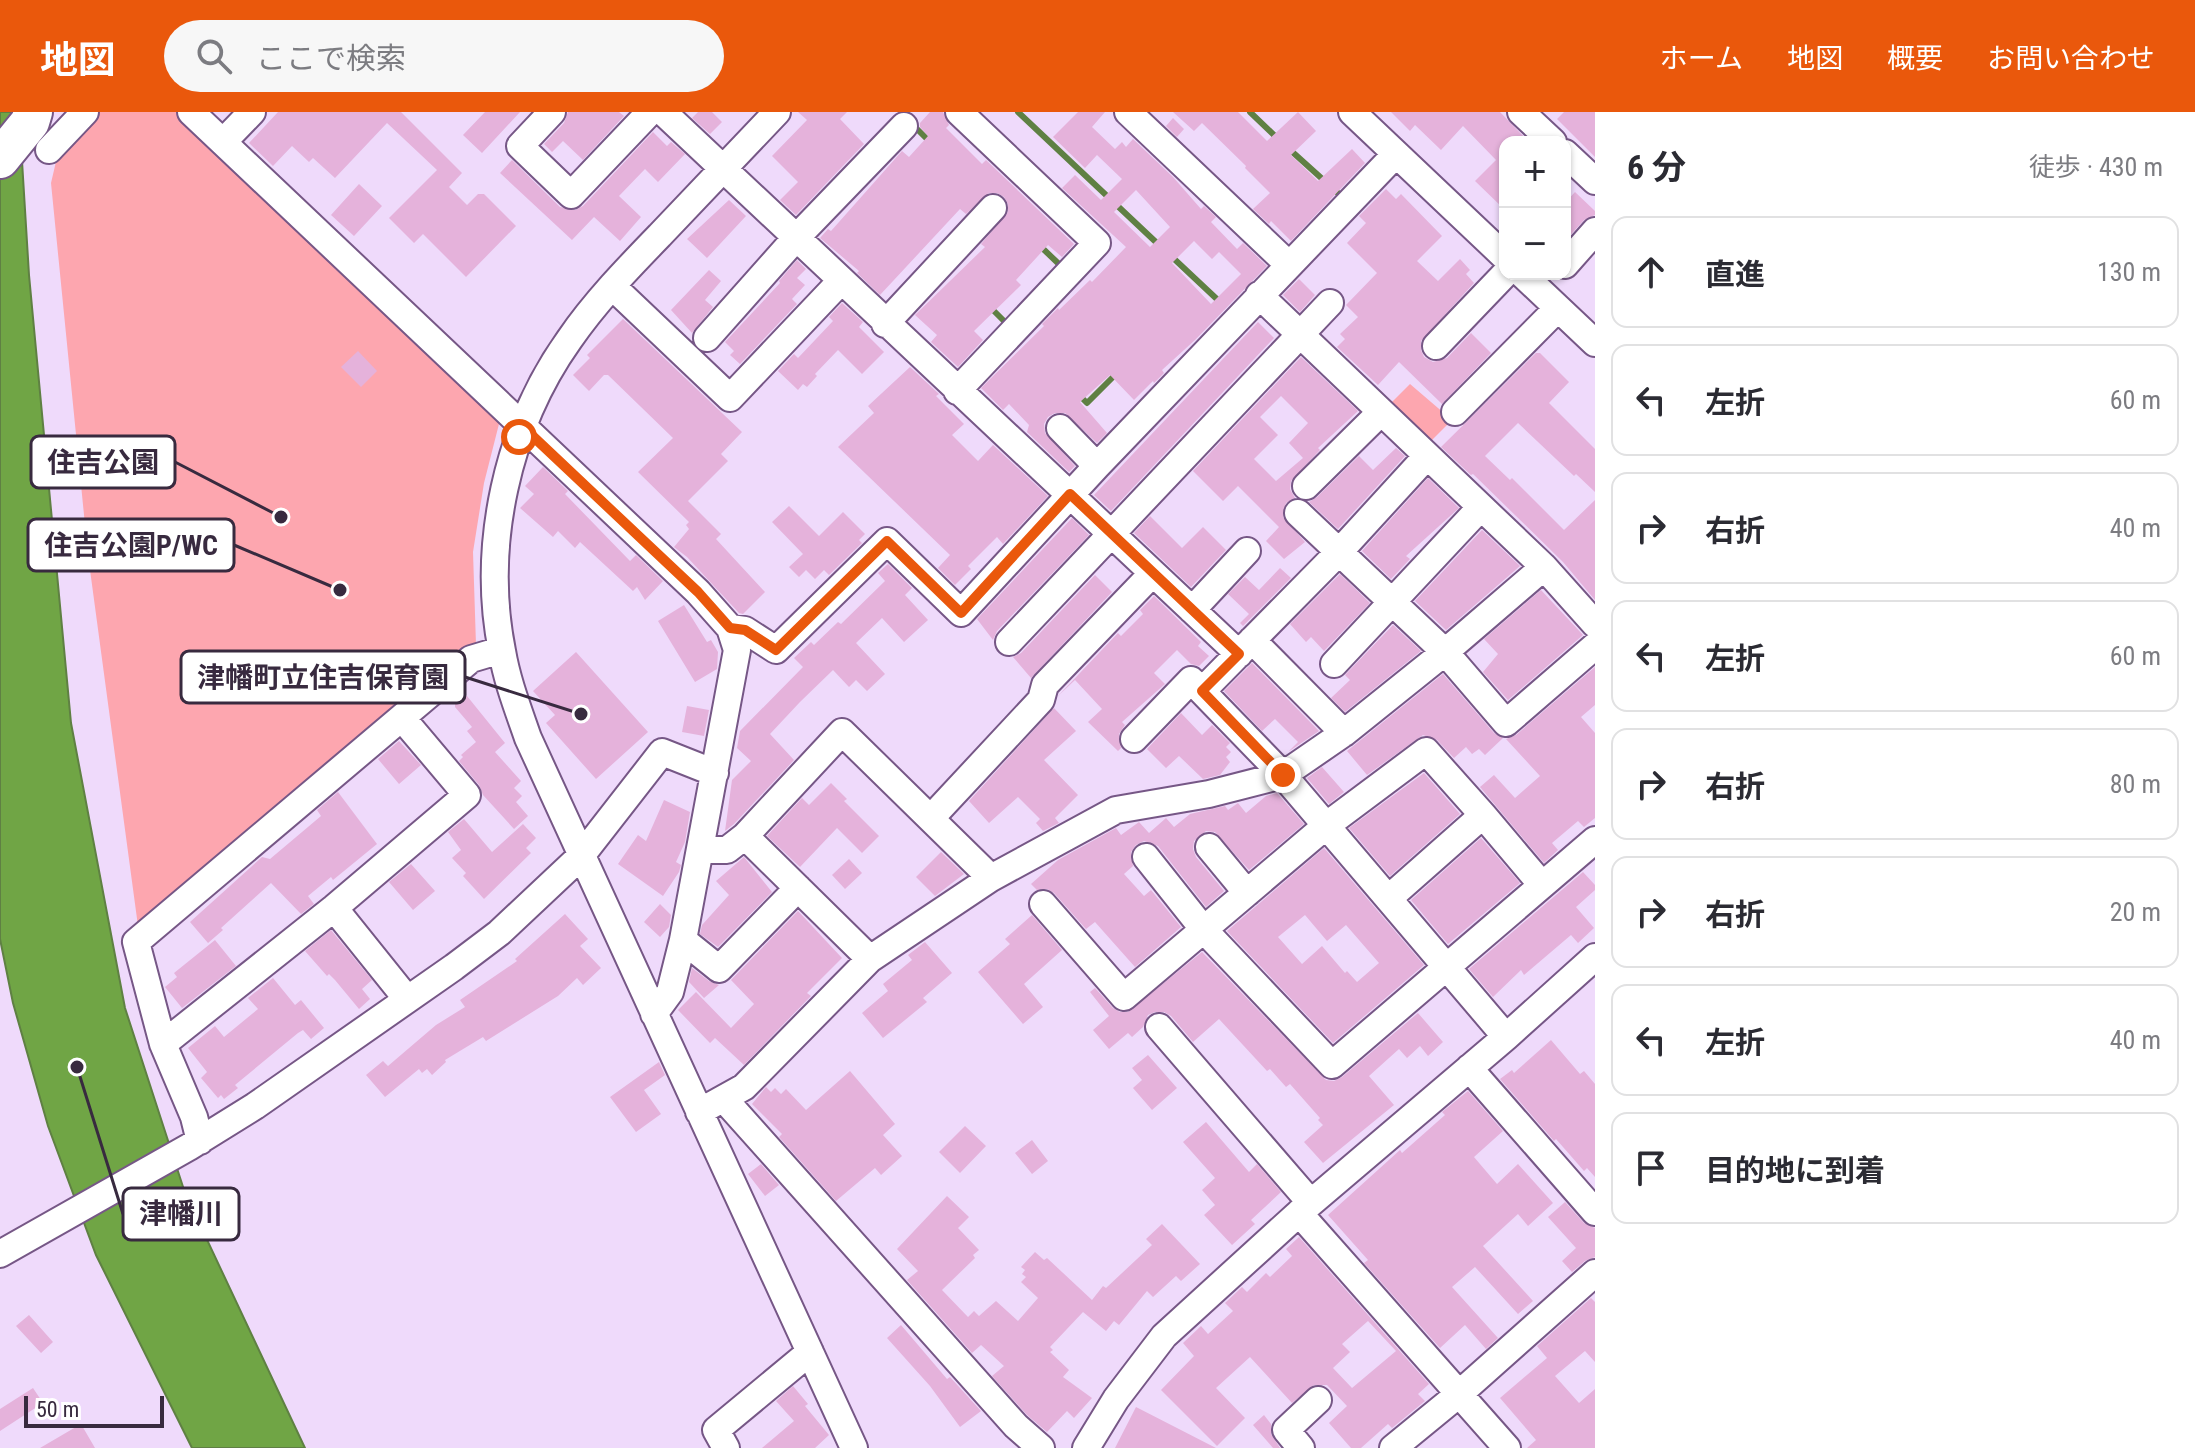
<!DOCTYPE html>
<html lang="ja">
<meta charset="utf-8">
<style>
body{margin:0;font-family:"Roboto Condensed","Noto Sans JP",sans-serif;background:#f7f7f7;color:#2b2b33}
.controls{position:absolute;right:24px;top:24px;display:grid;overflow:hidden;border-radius:16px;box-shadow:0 2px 6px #0004}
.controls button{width:72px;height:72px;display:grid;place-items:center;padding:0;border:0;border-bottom:2px solid #e1e1e2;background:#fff;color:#2b2b33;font:40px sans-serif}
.scale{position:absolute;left:24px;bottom:20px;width:140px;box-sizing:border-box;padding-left:8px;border:4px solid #382a3f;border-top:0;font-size:22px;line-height:28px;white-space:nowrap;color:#382a3f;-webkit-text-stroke:6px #fff;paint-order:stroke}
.stop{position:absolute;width:24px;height:24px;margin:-18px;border:6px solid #ea580c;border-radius:50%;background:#fff}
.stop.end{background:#ea580c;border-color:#fff;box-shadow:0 2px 8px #0008}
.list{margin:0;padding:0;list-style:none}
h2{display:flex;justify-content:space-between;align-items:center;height:104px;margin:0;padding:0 32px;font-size:34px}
h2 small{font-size:26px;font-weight:400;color:#7c7c81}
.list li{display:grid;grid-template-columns:52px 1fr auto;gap:24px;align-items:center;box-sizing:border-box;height:112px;margin:0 16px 16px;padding:0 16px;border:2px solid #e1e1e2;border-radius:16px}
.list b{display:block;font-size:30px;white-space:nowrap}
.list em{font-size:26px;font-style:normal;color:#7c7c81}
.icon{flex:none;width:44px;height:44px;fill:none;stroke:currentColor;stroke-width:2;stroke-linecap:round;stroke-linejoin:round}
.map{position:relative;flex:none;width:1595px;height:1336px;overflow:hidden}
header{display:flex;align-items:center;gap:48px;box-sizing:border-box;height:112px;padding:0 40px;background:#ea580c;color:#fff}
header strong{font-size:38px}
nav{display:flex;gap:44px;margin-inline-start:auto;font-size:28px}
.search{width:560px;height:72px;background:#f7f7f7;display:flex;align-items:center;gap:20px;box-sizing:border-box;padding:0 28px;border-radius:44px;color:#7c7c81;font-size:30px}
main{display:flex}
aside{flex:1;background:#fff}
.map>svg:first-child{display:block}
.green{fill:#fda6af}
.water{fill:#70a545;stroke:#5f8043;stroke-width:2}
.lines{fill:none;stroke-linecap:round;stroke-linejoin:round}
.stream{stroke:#5f8043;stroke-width:6}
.building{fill:#e5b2db;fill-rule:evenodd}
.minor-casing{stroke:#765786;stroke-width:30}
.highway-casing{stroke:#765786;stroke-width:42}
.minor{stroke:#fff;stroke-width:26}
.highway{stroke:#fff;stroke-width:38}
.route{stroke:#ea580c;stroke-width:10}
.leader{fill:none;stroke:#382a3f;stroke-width:3}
.callout-dot{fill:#382a3f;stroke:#fff;stroke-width:3}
.callout{fill:#fff;stroke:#382a3f;stroke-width:3}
.callout-label{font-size:28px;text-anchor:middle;font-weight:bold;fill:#382a3f}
</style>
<header>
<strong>地図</strong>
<div class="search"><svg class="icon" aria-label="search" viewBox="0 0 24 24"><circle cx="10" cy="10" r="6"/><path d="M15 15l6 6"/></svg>ここで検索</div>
<nav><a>ホーム</a><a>地図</a><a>概要</a><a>お問い合わせ</a></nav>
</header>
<main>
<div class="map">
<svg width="1595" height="1336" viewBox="0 0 1595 1336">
<rect width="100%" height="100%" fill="#efdafb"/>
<!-- green -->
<path class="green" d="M99,0H181L500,308L484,371L473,440L476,533L138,814L88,443L51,71L58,41Z
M1410,272L1452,308L1427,333L1387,295Z"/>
<!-- water -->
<path class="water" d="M0,0H19L29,163L71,611L125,896L185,1081L305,1336H192L96,1143L48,1014L13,891L0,827Z"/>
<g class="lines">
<!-- stream -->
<path class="stream" d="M1018,0L1159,133
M1250,0L1277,26
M913,13L931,31
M1288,36L1339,82
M1038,132L1061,154
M1170,143L1220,190
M990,195L1007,212
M1079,283L1087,291L1117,261"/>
</g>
<!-- building -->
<path class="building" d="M278,0H401L462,61L449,75L467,93L478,82H484L516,114L466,165L423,122L414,131L389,106L437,58L387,11L335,66L313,46L309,50L292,34L273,54L249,31Z
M485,0H520L482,41L463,23Z
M568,0H619L624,4L583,48L563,29L552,40L544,32L564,11Z
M698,0H712L722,10L710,22L692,6Z
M798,0H847L840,7L864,32L796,103L780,88L798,70L772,44L807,8Z
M930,0H943L949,13L946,16L982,52L986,48L1074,132L1062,145L1048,133L1016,168L1021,173L974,219L983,228L958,255L931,230L937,223L915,203L985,135L981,132L1008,100V92L1004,85L997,81H989L966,102L960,97L880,183L857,161L859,159L820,126L828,117L831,119L902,39L909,45L928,24L920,15V11Z
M1078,0H1105L1092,15L1115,37L1122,30L1126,35L1133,27L1173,65L1201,97L1204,94L1216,105L1211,110L1237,137L1243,131L1267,154L1195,228L1162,258L1164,261L1154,271L1153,269L1134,288L1110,263L1080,290L1107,321L1097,331L1065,301H1055L1048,305L1044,312L1045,321L1075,354L1069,360L1027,320L1029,313L1009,292L1003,298L981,276L1044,214L1042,212L1058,196L1059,198L1090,168L1092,170L1126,135L1062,76L1075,63L1101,88L1122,67L1097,43L1085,56L1053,25ZM1136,78L1170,115L1150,135L1114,100ZM1194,129L1212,147L1219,140L1241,162L1211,192L1172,151Z
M1173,0H1238L1267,29L1298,0L1316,19L1291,43L1318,69L1352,37L1365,51L1291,129L1271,109L1269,112L1253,97L1270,81L1245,56L1246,54L1202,11L1194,19Z
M1391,0H1500L1529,30H1505V98L1475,69L1496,48L1463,14L1441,38L1415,13L1410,19Z
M1564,0H1595V45L1557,7Z
M1173,6L1184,17L1177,25L1166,14Z
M653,20L667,34L671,30L685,42L658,70L645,57L619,84L641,105L620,129L594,105L572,128L500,61L512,48L560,95L575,98L583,94Z
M359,72L382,94L354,124L331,103Z
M1386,77L1396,87L1401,82L1442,124L1417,149L1438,169L1460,147L1470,158L1466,162L1474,171L1421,229V238L1424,245L1433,250L1447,246L1471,221L1491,241L1442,292L1399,250L1378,273L1337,235L1345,227L1340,222L1358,205L1346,193L1377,161L1347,131L1366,111L1359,104Z
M1575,80L1595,99V103L1584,108L1565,129V91Z
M729,88L746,104L707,146L687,127Z
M797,148L806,157L797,166L805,173L792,187L797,192L740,252L730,243L734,239L725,230L780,171L779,169Z
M709,158L721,169L705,188L713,195L692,221L671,198Z
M1299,167L1315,183L1300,200L1283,183Z
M842,191L863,210L859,215L884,240L862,262L838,238L815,262L817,264L807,275L803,272L798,278L778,259L794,242L798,246L833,209L829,205Z
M623,207L742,320L721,342L728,349L688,389L721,422L716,427L765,480L743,502L739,501L687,445L674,435L689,417L686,413L689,410L638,360L673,326L608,263H604L589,279L573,263L590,246L587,243Z
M1258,210L1274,226L1111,399L1094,383Z
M358,239L377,259L361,275L341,255Z
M1536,241H1540L1569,270L1549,291L1595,337V380L1576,362L1574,364L1518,311L1485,344L1510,368L1512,366L1564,418L1595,388V488L1563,450L1473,362L1471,363L1441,335Z
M1301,245L1358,299L1318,336L1320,338L1291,369L1290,377L1295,386L1286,391L1283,405L1305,430L1284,447L1266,429L1279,415L1238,374L1223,389L1193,359ZM1281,284L1308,311L1289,331L1303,346L1276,369L1254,347L1278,323L1260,305Z
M910,255L939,282L936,284L964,312L952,323L978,349L993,333L1048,384L1003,432L997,425L968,454L971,457L955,473L938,456L950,443L838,335L874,301L868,294Z
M1396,336L1405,344L1338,417L1309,390L1317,385L1359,344L1373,358Z
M543,355L568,379L565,382L630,449L636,443L663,469L645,488L637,475L633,479L580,430L575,436L558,419L553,425L520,396L534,382L525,374Z
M1428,366L1459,396L1406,444L1410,447L1391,467L1362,439Z
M789,394L819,424L843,400L865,422L859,428L862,431L829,463L824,458L815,467L806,458L799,465L789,455L803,442L772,410Z
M1150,404L1182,436L1203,415L1226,438L1191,475L1134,421Z
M1072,406L1089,423L997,519L993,528L977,507Z
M1482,418L1520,454L1446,518L1415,489Z
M888,452L912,476L905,483L928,508L904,530L882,506L856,531L885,562L867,579L856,568L849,575L833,558L800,590L770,622L794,648L734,712L725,719L732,668L751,649L737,636L740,619L803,555L794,546L811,530L814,533L838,510L841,512L885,469L878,461Z
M1280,456L1291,466L1243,514L1240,511L1249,502L1228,482L1245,465L1259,478Z
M1340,462L1370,491L1324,539L1311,525L1306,530L1290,512Z
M1095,463L1112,480L1031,566L1013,545L1021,541Z
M1541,478L1583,523L1508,588L1483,560L1498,542L1484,527Z
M1154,484L1201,530L1198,534L1209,544L1199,554L1191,552L1177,538L1154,561L1165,572L1122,610L1125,613L1119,622L1121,636L1118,639L1088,610L1102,597L1075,568L1058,584L1118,521L1121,524L1143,502L1140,498Z
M684,493L707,530L711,528L718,540L717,557L695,570L658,509Z
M1393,513L1421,539L1345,600L1331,586L1350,568L1345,563Z
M576,540L648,620L596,667L546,611L555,603L533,579Z
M1252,551L1319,619L1288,640L1298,630L1275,607L1262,619L1224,579Z
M1595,555V593L1581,605L1595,621V706L1584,715L1578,709L1552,731L1558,738L1544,751L1480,675L1494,663L1515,686L1540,664L1506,627L1516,623Z
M1443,562L1494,621L1503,626L1485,643L1479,637L1472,642L1466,635L1454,646L1437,628L1423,623L1367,663L1347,639Z
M467,584L505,631L495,640L521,669L514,676L522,684L516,690L528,704L514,717L483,683L479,673L459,649L463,645L461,643L476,630L467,619L472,615L455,595V590L459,586Z
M687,594L709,598L704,624L682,620Z
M1054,596L1076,619L1044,648L1078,683L1055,706L1059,711L1043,719L1036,711L1040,707L1018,685L989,711L969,689Z
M1181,601L1202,623L1212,613L1230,631L1226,635L1231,640L1226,645L1230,650L1220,663L1203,667L1179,644L1166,656L1147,637Z
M399,629L421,653L399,672L378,647Z
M1322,655L1344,680L1329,692L1307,666Z
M1424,661L1460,702L1390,764L1349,716Z
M831,671L847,687L844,689L879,724L862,741L837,716L800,755L767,724L802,686L809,693Z
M338,680L377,732L333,768L331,765L308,784L314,792L301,802L271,771L221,816L223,818L208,831L190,810L262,745L270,747L321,704L317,698Z
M1277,681L1304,712L1249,758L1215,720L1206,719L1194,729L1193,737L1196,745L1224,779L1206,795L1158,734L1144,729L1136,733L1131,740L1133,754L1124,762L1144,784L1151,778L1181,815L1135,855L1095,810L1086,817L1054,781L1047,777L1037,778L1031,772L1058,748L1116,716L1121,723L1139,710L1149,721L1166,706L1174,715L1190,702L1225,694L1228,698L1238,691L1246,701L1266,684Z
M664,688L690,700L685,730L676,750L681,753L679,760L663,784L618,752L638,723L646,729Z
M464,707L492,740L523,712L536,726L526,736L531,741L484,787L463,764L466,761L452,746L461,738L448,720Z
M1481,726L1520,771L1448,832L1411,788Z
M1324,736L1424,853L1333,931L1227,819ZM1305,803L1327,829L1346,813L1379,851L1357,870L1347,859L1345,861L1322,834L1302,852L1278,825Z
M941,740L964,762L935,784L916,765Z
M744,745L772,780L718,835L700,822L702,813L729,783L716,769Z
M849,747L862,761L845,777L832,763Z
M411,752L435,779L413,798L389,770Z
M1583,760L1595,773V778L1576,795L1594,816L1578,831L1571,823L1524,863L1521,858L1493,885L1469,857Z
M660,792L671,803L669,815L660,825L644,810Z
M798,799L842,846L807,881L811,884L744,953L715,926L710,931L678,898L696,880L731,916L754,892L731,868Z
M565,802L588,827L580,834L601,856L583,873L577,866L558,884L486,929L483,925L445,948L446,950L432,963L427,957L422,961L419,957L385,985L366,963L383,949L388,954L436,913L465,895L460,888L517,849L515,847Z
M1032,803L1062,838L1024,872L1043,895L1023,912L978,860L1010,832L1005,827Z
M331,818L372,868L362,877L370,887L359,897L335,868L329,862L327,864L305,839Z
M215,828L236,854L182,896L165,875L177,865L174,861Z
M925,830L952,861L923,886L927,890L883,926L862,901L888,879L883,872L912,848L908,843Z
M1202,840L1326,968L1334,969L1342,965L1418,901L1443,930L1428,944L1420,934L1407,946L1399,937L1369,964L1394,993L1323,1051L1304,1030L1323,1013L1318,1008L1320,1006L1290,972L1286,975L1270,957L1267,959L1219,907L1193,930L1171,904L1164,900H1155L1148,903L1143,915L1132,925L1128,921L1109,937L1093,918L1109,904L1090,880L1095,876L1113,896L1120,900H1128Z
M692,856L709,869L719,873L704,886L689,870Z
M273,866L295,893L301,888L324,916L311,927L303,918L298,921L235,973L238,976L224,987L221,983L218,986L201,966L207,960L188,936L215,914L224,925L258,897L248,886Z
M1551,928L1580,962L1584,959L1595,972V1065L1587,1056L1584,1059L1556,1027L1554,1029L1500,967L1512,958L1514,961Z
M1148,943L1177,976L1152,998L1133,976L1142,968L1132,956Z
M659,950L665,963L644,978L661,1002L636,1020L610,985Z
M850,959L895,1012L883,1023L902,1044L881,1063L875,1056L836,1089L779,1025L782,1022L752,992L766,975L771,980L775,976L781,982L786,977L806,998Z
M1468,979L1503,1019L1474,1045L1497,1072L1518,1052L1553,1091L1528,1114L1518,1102L1483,1134L1533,1189L1518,1202L1475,1155L1452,1175L1498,1226L1486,1237L1465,1213L1440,1236L1364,1151L1368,1148L1328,1103L1400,1038L1402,1041L1445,1003L1442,1000Z
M1206,1010L1249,1060L1257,1052L1281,1080L1251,1108L1255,1112L1232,1133L1204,1103L1215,1093L1202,1078L1215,1066L1183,1030Z
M965,1014L986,1034L960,1061L939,1040Z
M1032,1028L1048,1049L1032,1062L1015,1041Z
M761,1052L779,1073L765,1084L748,1062Z
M947,1084L969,1105L958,1116L979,1138L973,1143L975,1146L942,1178L968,1205L974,1199L979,1204L996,1189L1018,1209L1038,1186L1021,1170L1026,1165L1022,1162L1025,1158L1021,1155L1035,1140L1044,1148L1047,1146L1092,1188L1103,1174L1106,1176L1152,1133L1146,1127L1162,1112L1200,1152L1181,1169L1176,1164L1153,1185L1147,1179L1119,1213L1114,1209L1106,1219L1083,1200L1050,1235L1053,1238L1050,1240L1069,1258L1063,1265L1092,1286L1074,1306L1067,1299L1047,1320L1027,1303L992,1264L1004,1254L981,1233L972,1241L907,1168L918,1159L897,1137Z
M1565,1090L1584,1111L1595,1116V1145L1585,1149L1572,1160L1562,1149L1576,1136L1548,1105Z
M1299,1125L1429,1272L1418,1282L1425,1289L1392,1316L1388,1312L1361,1336H1351L1329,1311L1347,1294L1327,1273H1314L1292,1291L1250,1245L1216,1276L1245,1306L1217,1334L1161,1278L1194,1244L1183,1231L1201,1214L1208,1222L1233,1199L1225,1191L1242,1175L1247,1180L1266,1161L1270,1165L1292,1144L1286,1137ZM1368,1209L1396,1239L1352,1276L1333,1256L1350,1240L1342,1232Z
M1591,1186L1595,1190V1250L1585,1239L1555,1264L1579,1291L1595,1277V1336H1527L1536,1328L1500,1286L1547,1246L1537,1234Z
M29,1203L53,1230L41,1241L16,1214Z
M901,1213L947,1267L950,1265L981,1299L960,1315L930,1274L887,1226Z
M793,1274L808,1292L805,1294L829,1323L815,1336H762L794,1309L776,1289Z
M33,1276L43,1291L0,1319V1297Z
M1136,1295L1216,1336H1115Z
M1264,1303L1271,1312V1322L1280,1336H1273L1253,1313Z
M81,1312L95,1336H40Z"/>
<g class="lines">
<!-- minor casing -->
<g class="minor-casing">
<path id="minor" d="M191,0L698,480L730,516L737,538L683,828L670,880L654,902
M552,0L520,34L571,83L650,0
M663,0L1239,542
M777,0C738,41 699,82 660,123C628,156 595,190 569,228C507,315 481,434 502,539C507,569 518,597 528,626L854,1336
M1128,0L1288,152
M1352,0L1505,145
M1521,0L1553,30
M223,30L252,0
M49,38L85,0
M1565,41L1595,69
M1565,153L1595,119
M1522,162L1595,231
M612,174L730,286L840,170
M1259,183L1544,455L1595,512
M885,212L993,96
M707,226L795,127L904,14
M1436,234L1505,162
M957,279L1097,131L959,0
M1455,300L1558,196
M1060,316L1097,354
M1306,374L1381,300
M1298,401L1445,540L1506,611L1595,534
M1192,498L1247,439
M730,516L745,518L776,538L887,429L961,501L1097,354L1396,42
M1252,528L1344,621
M1009,530L1330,191
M1334,552L1481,395
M1202,579L1340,439L1427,344
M1134,627L1191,568L1283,663L1506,925
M1483,703L1542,773
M931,706L1041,588L1045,573L1153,461
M745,724L870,847
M1209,735L1247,781
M702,738H727L745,724L842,620L991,766
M1146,745L1204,818L1332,953L1595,728
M1043,792L1124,885L1327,713L1426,639L1483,703L1389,786
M334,796L407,887
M683,828L719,857L798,776
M1159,915L1311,1091
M163,932L334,796L467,683L402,606
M1469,956L1595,1100
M724,987L1016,1314L1041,1336
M699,1000L744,975L870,847L991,766L1116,698L1209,682L1283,663L1344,621L1445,540L1544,455
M200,1029L194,1005L163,932L136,830L471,547L501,538
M1299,1101L1507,1336
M0,1142L189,1035L255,994L454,855L499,821L581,744L662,640L715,661
M726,1336L716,1318L810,1240
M1086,1336L1116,1287L1164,1224L1299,1101L1506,925L1595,845
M1301,1336L1286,1318L1318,1288
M1393,1336L1459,1282L1595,1161"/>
</g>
<!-- highway casing -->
<g class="highway-casing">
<path id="highway" d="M0,47L30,10L33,0"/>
</g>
<!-- minor -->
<use href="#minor" class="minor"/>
<!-- highway -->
<use href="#highway" class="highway"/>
</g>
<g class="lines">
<!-- route -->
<path class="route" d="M519,325L523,315L698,480L730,516L745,518L776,538L887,429L961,501L1070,382L1239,542L1202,579L1283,663"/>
</g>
<!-- callouts -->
<path class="leader" d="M281 405L175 350M340 478L234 433M581 602L465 565M77 955L123 1102"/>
<g class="callout-dot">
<circle cx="281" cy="405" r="8"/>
<circle cx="340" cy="478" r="8"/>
<circle cx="581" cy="602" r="8"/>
<circle cx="77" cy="955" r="8"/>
</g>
<g class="callout">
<rect x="31" y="324" width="144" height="52" rx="8"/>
<rect x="28" y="407" width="206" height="52" rx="8"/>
<rect x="181" y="539" width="284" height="52" rx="8"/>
<rect x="123" y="1076" width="116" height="52" rx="8"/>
</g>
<g class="callout-label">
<text x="103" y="360">住吉公園</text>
<text x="131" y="443">住吉公園P/WC</text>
<text x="323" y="575">津幡町立住吉保育園</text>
<text x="181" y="1111">津幡川</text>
</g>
</svg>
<div class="controls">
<button>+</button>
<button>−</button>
</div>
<div class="scale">50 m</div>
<div class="stop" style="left:519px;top:325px"></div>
<div class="stop end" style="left:1283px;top:663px"></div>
</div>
<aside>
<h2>6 分<small>徒歩 · 430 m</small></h2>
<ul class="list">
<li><svg class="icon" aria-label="ahead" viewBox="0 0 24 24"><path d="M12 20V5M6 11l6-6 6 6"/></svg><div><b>直進</b></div><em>130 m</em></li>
<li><svg class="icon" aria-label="left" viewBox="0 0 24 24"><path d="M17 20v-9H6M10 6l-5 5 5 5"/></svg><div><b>左折</b></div><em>60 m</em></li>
<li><svg class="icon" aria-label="right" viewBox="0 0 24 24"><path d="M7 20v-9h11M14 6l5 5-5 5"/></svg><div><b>右折</b></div><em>40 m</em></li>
<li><svg class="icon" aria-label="left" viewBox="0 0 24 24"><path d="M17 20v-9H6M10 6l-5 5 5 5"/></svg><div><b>左折</b></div><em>60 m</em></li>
<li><svg class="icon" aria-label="right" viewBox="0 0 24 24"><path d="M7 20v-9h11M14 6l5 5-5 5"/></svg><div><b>右折</b></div><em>80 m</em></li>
<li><svg class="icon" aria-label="right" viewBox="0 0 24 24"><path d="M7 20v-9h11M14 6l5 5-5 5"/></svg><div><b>右折</b></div><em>20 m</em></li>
<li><svg class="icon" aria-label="left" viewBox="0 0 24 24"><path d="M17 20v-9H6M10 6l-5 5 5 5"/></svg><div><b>左折</b></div><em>40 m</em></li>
<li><svg class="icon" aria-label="arrive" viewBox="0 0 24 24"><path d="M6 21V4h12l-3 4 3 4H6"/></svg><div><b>目的地に到着</b></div></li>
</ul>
</aside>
</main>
